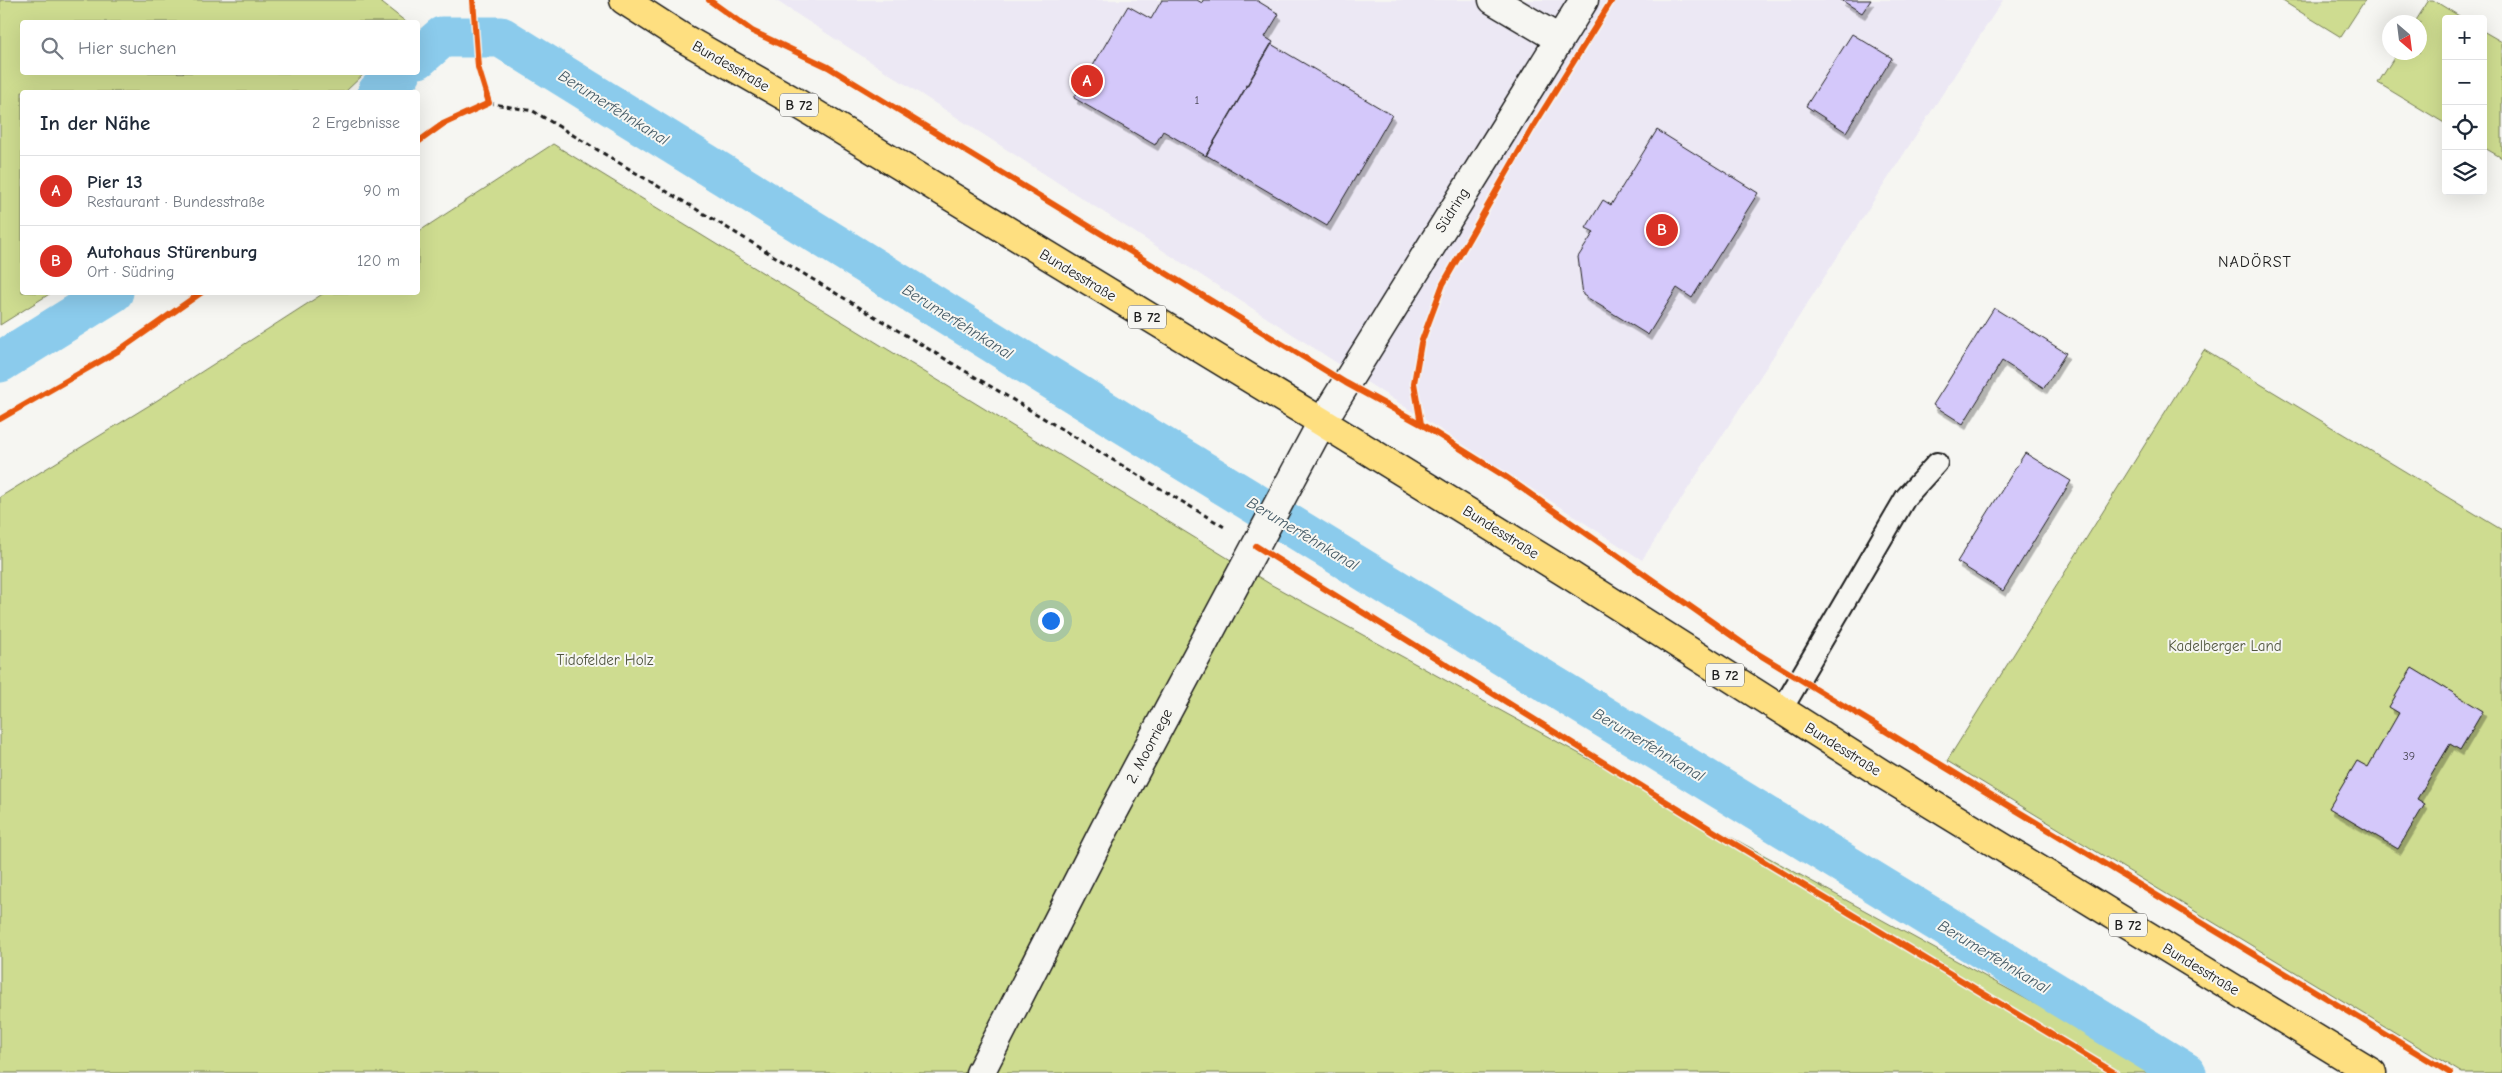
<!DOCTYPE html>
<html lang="de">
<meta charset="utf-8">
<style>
body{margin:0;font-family:"Comic Neue",sans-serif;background:#f2f2f3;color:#1f2937}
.controls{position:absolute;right:15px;top:15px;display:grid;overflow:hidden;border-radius:5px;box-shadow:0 5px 20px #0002}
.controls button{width:45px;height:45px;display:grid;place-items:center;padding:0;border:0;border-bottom:1px solid #e0e1e3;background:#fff;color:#1f2937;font:25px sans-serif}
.compass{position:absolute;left:2382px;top:15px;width:45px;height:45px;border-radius:50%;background:#fff;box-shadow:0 5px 20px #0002;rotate:152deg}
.you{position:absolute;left:1050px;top:620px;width:18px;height:18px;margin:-12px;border:4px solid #fff;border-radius:50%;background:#1a73e8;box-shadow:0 0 0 8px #1a73e833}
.badge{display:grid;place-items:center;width:32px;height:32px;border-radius:50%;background:#d93025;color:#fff;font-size:16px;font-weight:700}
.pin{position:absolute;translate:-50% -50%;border:2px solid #fff;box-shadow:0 1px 5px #0006}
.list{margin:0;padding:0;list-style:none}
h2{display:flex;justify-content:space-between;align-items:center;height:65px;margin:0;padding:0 20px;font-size:21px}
h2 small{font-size:16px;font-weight:400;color:#747a83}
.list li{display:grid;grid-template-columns:32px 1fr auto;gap:15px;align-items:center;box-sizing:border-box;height:70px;padding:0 20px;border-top:1px solid #e0e1e3}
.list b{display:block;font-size:19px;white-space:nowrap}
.list p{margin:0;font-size:16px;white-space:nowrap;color:#747a83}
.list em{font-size:16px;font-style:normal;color:#747a83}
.icon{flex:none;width:28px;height:28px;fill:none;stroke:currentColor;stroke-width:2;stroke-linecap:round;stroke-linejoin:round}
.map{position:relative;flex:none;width:2502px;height:1073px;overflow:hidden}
.search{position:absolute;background:#fff;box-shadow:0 5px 20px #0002;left:20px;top:20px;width:400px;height:55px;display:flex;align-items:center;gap:12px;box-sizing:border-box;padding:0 18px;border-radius:5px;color:#747a83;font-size:19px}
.panel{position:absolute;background:#fff;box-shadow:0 5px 20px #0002;left:20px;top:90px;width:400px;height:205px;border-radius:5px}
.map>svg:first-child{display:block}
.built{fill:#ece8f4}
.green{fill:#cedc90;stroke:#757c56;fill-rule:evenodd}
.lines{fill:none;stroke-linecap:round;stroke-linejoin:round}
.canal{stroke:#8bcbec;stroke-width:41}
.building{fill:#d4c8fa;stroke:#1c1c1c;filter:url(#shadow)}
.lane-casing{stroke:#1c1c1c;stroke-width:24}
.street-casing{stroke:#1c1c1c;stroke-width:31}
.primary-casing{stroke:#1c1c1c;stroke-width:31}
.path{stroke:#1c1c1c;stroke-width:3;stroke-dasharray:5 4;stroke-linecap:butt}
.lane{stroke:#f6f6f2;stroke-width:20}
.street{stroke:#f6f6f2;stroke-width:28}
.primary{stroke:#fedf80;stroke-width:28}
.cycleway-casing{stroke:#f6f6f2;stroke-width:9}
.cycleway{stroke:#e8590c;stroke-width:6}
.labels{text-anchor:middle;stroke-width:4;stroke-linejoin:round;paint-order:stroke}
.number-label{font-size:12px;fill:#4a4754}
.shield{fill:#f6f6f2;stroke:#5d5d5c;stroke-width:1}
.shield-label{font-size:14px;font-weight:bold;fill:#1c1c1c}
.street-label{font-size:15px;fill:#1c1c1c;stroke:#f6f6f2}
.park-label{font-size:15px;fill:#51563f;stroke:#f6f6f2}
.water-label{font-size:16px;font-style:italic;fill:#435965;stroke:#f6f6f2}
.neighbourhood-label{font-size:16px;letter-spacing:1px;fill:#1c1c1c;stroke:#f6f6f2}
</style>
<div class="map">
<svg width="2502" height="1073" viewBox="0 0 2502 1073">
<defs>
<filter id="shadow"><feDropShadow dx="3" dy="5.5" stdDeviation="0" flood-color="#0004"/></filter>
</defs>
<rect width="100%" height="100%" fill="#f6f6f2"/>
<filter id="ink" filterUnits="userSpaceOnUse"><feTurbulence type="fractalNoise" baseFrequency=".02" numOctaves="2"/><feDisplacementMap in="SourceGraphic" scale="10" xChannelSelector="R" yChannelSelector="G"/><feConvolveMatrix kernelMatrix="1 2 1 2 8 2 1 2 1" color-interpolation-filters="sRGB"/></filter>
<g filter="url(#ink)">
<!-- built -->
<path class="built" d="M775,0H2003L1642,560Z"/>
<!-- green -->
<path class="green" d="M0,0H378L406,22H22V72L365,73L345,92H22V292L51,293L0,325Z
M2281,0H2365L2341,37Z
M2429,0H2433L2464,19H2446V124L2378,83L2397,53L2420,52V22H2415Z
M2483,31L2502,42V158L2483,147Z
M553,144L1270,584L2161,1073H0V497L153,403L324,293L418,292V232Z
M2204,350L2502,530V1073H2462L1947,761ZM2412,668L2483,711L2460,750L2450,744L2417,799L2425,804L2398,849L2329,808L2357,761L2368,767L2399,713L2389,707Z"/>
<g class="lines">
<!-- canal -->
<path class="canal" d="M418,58L442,37H501L1102,410L2186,1073
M378,92L401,72
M0,362L113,292"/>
</g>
<!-- building -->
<path class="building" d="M1162,0H1197L1202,3L1203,0H1256L1279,14L1265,37L1273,42L1206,156L1163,131L1155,145L1074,98L1128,6L1151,19Z
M1841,0H1871L1862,13Z
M1852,34L1892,58L1846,132L1806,106Z
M1271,44L1392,115L1327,226L1206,155Z
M1657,130L1758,193L1692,298L1677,288L1648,335L1583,295L1578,257L1594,232L1586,228L1603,200L1611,205Z
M1994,308L2066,353L2044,388L2002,361L1963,424L1933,405Z
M2025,453L2071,481L2003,591L1957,562Z
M2412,668L2483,711L2460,750L2450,744L2417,799L2425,804L2398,849L2329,808L2357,761L2368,767L2399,713L2389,707Z"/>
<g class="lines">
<!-- lane casing -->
<g class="lane-casing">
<path id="lane" d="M1781,711L1906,497L1937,463"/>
</g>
<!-- street casing -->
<g class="street-casing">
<path id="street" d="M1493,0L1559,39
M980,1073L1105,828L1322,422L1584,0"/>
</g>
<!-- primary casing -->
<g class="primary-casing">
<path id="primary" d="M624,0L683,38L797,103L1322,422L1568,574L1884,775L2372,1073"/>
</g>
<!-- path -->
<path class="path" d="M489,103L533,111L1226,528"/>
<!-- lane -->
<use href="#lane" class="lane"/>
<!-- street -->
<use href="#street" class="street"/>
<!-- primary -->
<use href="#primary" class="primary"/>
<!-- cycleway casing -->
<g class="cycleway-casing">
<path id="cycleway" d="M709,0L752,31L828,67L1346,383L1421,424L1506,477L1755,652L2450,1073
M418,142L443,124L489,103L478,67L473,0
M0,419L118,351L202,292
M1421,424L1414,383L1421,343L1443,284L1533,127L1612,0
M1256,546L1720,835L2115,1073"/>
</g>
<!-- cycleway -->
<use href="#cycleway" class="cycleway"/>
</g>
</g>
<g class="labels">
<!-- number labels -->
<g class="number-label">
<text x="1197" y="104">1</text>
<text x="2409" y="760">39</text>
</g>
<!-- shield labels -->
<g class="shield">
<rect x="780" y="93.5" width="38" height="23" rx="4"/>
<rect x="1128" y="305.5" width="38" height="23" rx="4"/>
<rect x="1706" y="663.5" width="38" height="23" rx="4"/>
<rect x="2109" y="913.5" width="38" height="23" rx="4"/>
</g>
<g class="shield-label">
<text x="799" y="110">B 72</text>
<text x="1147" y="322">B 72</text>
<text x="1725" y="680">B 72</text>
<text x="2128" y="930">B 72</text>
</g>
<!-- street labels -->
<g class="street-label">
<text transform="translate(731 66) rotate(30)" y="5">Bundesstraße</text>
<text transform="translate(1452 210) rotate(-58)" y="5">Südring</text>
<text transform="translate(1078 275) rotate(31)" y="5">Bundesstraße</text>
<text transform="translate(1501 532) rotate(32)" y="5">Bundesstraße</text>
<text transform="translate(1149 746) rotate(-62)" y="5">2. Moorriege</text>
<text transform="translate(1843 749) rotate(32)" y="5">Bundesstraße</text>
<text transform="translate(2201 969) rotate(31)" y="5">Bundesstraße</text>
</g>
<!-- park labels -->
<g class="park-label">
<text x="2225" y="651">Kadelberger Land</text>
<text x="605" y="665">Tidofelder Holz</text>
</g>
<!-- water labels -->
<g class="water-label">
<text transform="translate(614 107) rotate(32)" y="6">Berumerfehnkanal</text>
<text transform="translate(958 321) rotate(32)" y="6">Berumerfehnkanal</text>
<text transform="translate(1303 533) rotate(31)" y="6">Berumerfehnkanal</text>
<text transform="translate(1649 744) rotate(31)" y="6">Berumerfehnkanal</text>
<text transform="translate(1994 956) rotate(31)" y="6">Berumerfehnkanal</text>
</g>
<!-- neighbourhood labels -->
<g class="neighbourhood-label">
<text x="2255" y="267">NADÖRST</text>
</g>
</g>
</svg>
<div class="controls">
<button>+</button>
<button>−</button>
<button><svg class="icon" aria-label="locate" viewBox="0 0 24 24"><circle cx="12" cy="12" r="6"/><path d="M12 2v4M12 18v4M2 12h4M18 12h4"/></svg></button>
<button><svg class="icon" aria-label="layers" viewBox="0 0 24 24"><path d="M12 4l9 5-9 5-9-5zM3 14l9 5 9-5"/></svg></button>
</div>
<svg class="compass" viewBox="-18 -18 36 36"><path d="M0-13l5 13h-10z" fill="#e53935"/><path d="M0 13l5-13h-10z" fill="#747a83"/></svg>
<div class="you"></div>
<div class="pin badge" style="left:1087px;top:81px">A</div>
<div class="pin badge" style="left:1662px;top:230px">B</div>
<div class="search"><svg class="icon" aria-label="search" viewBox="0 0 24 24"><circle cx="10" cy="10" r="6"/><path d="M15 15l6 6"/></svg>Hier suchen</div>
<section class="panel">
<h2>In der Nähe<small>2 Ergebnisse</small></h2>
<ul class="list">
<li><span class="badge">A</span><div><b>Pier 13</b><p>Restaurant · Bundesstraße</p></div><em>90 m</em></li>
<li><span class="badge">B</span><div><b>Autohaus Stürenburg</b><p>Ort · Südring</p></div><em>120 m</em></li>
</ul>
</section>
</div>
